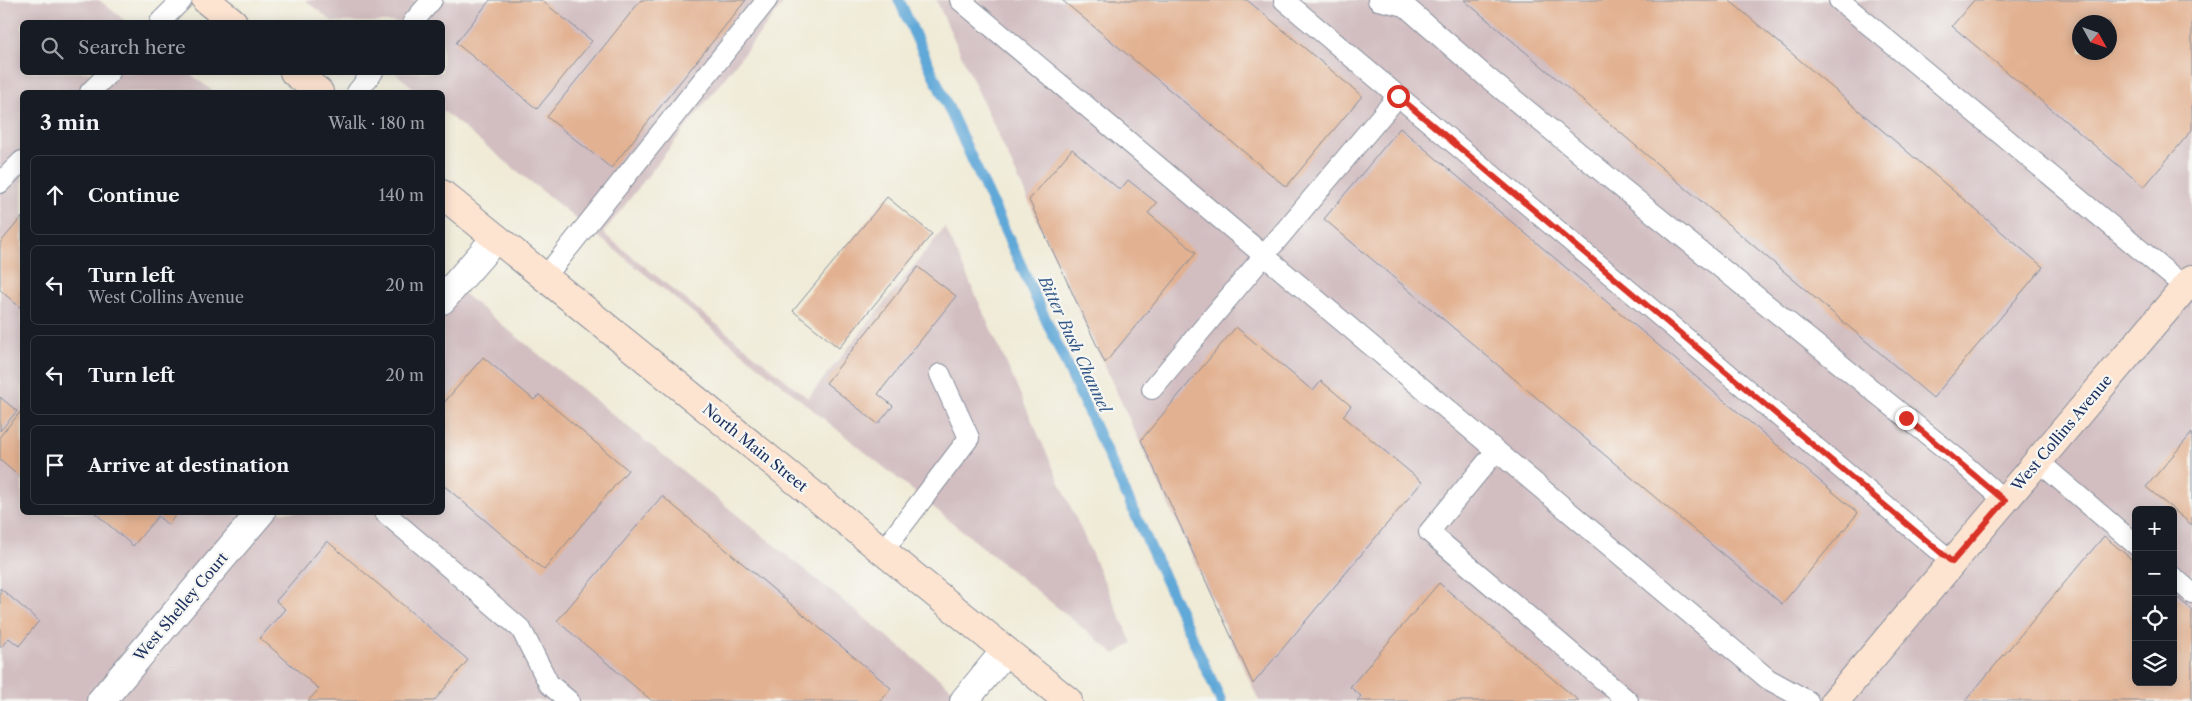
<!DOCTYPE html>
<meta charset="utf-8">
<style>
body{margin:0;font-family:"Libre Caslon Text",serif;background:#20242c;color:#f1f3f6}
.controls{position:absolute;right:15px;bottom:15px;display:grid;overflow:hidden;border-radius:8px;box-shadow:0 2px 12px #0003}
.controls button{width:45px;height:45px;display:grid;place-items:center;padding:0;border:0;border-bottom:1px solid #363941;background:#171b24;color:#f1f3f6;font:25px sans-serif}
.compass{position:absolute;left:2072px;top:15px;width:45px;height:45px;border-radius:50%;background:#171b24;box-shadow:0 2px 12px #0003;rotate:130deg}
.stop{position:absolute;width:15px;height:15px;margin:-11px;border:4px solid #d93025;border-radius:50%;background:#fff}
.stop.end{background:#d93025;border-color:#fff;box-shadow:0 1px 5px #0008}
.list{margin:0;padding:0;list-style:none}
h2{display:flex;justify-content:space-between;align-items:center;height:65px;margin:0;padding:0 20px;font-size:21px}
h2 small{font-size:16px;font-weight:400;color:#9ea1a6}
.list li{display:grid;grid-template-columns:32px 1fr auto;gap:15px;align-items:center;box-sizing:border-box;height:80px;margin:0 10px 10px;padding:0 10px;border:1px solid #363941;border-radius:8px}
.list b{display:block;font-size:19px;white-space:nowrap}
.list p{margin:0;font-size:16px;white-space:nowrap;color:#9ea1a6}
.list em{font-size:16px;font-style:normal;color:#9ea1a6}
.icon{flex:none;width:28px;height:28px;fill:none;stroke:currentColor;stroke-width:2;stroke-linecap:round;stroke-linejoin:round}
.map{position:relative;flex:none;width:2192px;height:701px;overflow:hidden}
.search{position:absolute;background:#171b24;box-shadow:0 2px 12px #0003;left:20px;top:20px;width:425px;height:55px;display:flex;align-items:center;gap:12px;box-sizing:border-box;padding:0 18px;border-radius:8px;color:#9ea1a6;font-size:19px}
.panel{position:absolute;background:#171b24;box-shadow:0 2px 12px #0003;left:20px;top:90px;width:425px;height:425px;border-radius:8px}
.map>svg:first-child{display:block}
.industrial{fill:#d2bec1;fill-rule:evenodd}
.lines{fill:none;stroke-linecap:round;stroke-linejoin:round}
.stream{stroke:#61a8d8;stroke-width:11}
.building{fill:#e2b191;fill-rule:evenodd}
.lane-casing{stroke:#868d9a;stroke-width:22}
.street-casing{stroke:#868d9a;stroke-width:30}
.secondary-casing{stroke:#868d9a;stroke-width:30}
.lane{stroke:#fff;stroke-width:20}
.street{stroke:#fff;stroke-width:28}
.secondary{stroke:#fde4d1;stroke-width:28}
.route{stroke:#d93025;stroke-width:6}
.labels{text-anchor:middle;stroke-width:4.5;stroke-linejoin:round;paint-order:stroke}
.street-label{font-size:15px;fill:#1b2f5e;stroke:#f6f6f2}
.water-label{font-size:16px;font-style:italic;fill:#345989;stroke:#f6f6f2}
</style>
<div class="map">
<svg width="2192" height="701" viewBox="0 0 2192 701">
<rect width="100%" height="100%" fill="#f6f6f2"/>
<filter id="ink" filterUnits="userSpaceOnUse"><feTurbulence type="fractalNoise" baseFrequency=".02" numOctaves="2"/><feDisplacementMap in="SourceGraphic" scale="10" xChannelSelector="R" yChannelSelector="G"/><feConvolveMatrix kernelMatrix="1 2 1 2 8 2 1 2 1" color-interpolation-filters="sRGB"/></filter>
<filter id="wash" filterUnits="userSpaceOnUse"><feTurbulence type="fractalNoise" baseFrequency=".0096" numOctaves="4" result="noise"/><feDisplacementMap in="SourceGraphic" scale="20" xChannelSelector="R" yChannelSelector="G"/><feGaussianBlur stdDeviation="1.12" result="paint"/><feColorMatrix in="noise" values="0 0 0 0 0 0 0 0 0 0 0 0 0 0 0 0 0 1.4 0 .05"/><feComposite in="paint" operator="in"/></filter>
<g filter="url(#wash)">
<rect width="100%" height="100%" fill="#f0ebd7"/>
<!-- industrial -->
<path class="industrial" d="M0,0H99L127,22H22V72L189,73L214,92H22V512H442L443,277L967,701H0Z
M305,0H786L603,233L808,398L945,227L1132,643L1115,654L443,111L442,92H419L395,73L442,72V22H333Z
M936,0H2192V701H1259ZM2080,22H2110V52H2080ZM2136,510H2173V682H2136Z"/>
<g class="lines">
<!-- stream -->
<path class="stream" d="M899,0L1221,701"/>
</g>
<g id="blocks">
<!-- building -->
<path class="building" d="M490,0H541L592,41L537,109L456,43Z
M641,0H746L611,168L547,117Z
M1062,0H1247L1362,96L1286,187Z
M1464,0H1729L2043,267L1933,398Z
M1974,0H2192V130L2144,187L1952,26ZM2080,22H2110V52H2080Z
M1400,128L1858,513L1782,604L1324,219Z
M1072,149L1120,190L1128,180L1157,203L1148,213L1196,253L1105,363L1029,200Z
M887,197L932,234L839,348L793,311Z
M22,217V309L0,290V243Z
M918,267L956,296L878,394L893,406L878,424L826,383Z
M1236,327L1313,391L1321,381L1351,406L1343,416L1422,482L1253,684L1141,440Z
M483,357L534,400L539,395L628,470L544,570L442,484V405Z
M0,397L17,411L0,431Z
M22,410V479L0,460V436Z
M2192,433V525L2146,487Z
M662,496L891,688L881,701H652L557,621Z
M94,512H178L168,525L158,516L133,546Z
M2104,536L2136,563V682H2173V594L2192,610V701H1965Z
M327,541L468,660L434,701H308L319,689L260,638L285,609L276,601Z
M1439,583L1579,701H1357L1361,696L1350,687Z
M0,588L39,621L19,646L9,638L0,648Z"/>
</g>
</g>
<g filter="url(#ink)">
<use href="#blocks" fill-opacity="0" stroke="#868d9a" stroke-width="1"/>
<g class="lines">
<!-- lane casing -->
<g class="lane-casing">
<path id="lane" d="M960,0L1768,679L1808,701
M1284,0L1952,562
M1378,0L1405,6L1483,74L1623,189L1959,460L2005,501
M1839,0L2185,287
M160,22L182,0
M413,22L432,0
M90,92L110,72
M357,92L373,72
M0,183L22,161
M545,277L767,0
M1152,389L1398,96
M1496,451L1429,532L1628,701
M2038,461L2136,545
M384,512L521,629L549,684L569,701
M883,551L969,438L940,374
M2173,577L2192,593"/>
</g>
<!-- street casing -->
<g class="street-casing">
<path id="street" d="M442,300L496,238
M101,701L261,512
M964,701L1005,651"/>
</g>
<!-- secondary casing -->
<g class="secondary-casing">
<path id="secondary" d="M206,0L233,22
M294,72L319,92
M442,194L1068,701
M1835,701L2192,279"/>
</g>
<!-- lane -->
<use href="#lane" class="lane"/>
<!-- street -->
<use href="#street" class="street"/>
<!-- secondary -->
<use href="#secondary" class="secondary"/>
</g>
</g>
<g class="lines" filter="url(#ink)">
<!-- route -->
<path class="route" d="M1398,96L1952,562L2005,501L1906,418"/>
</g>
<g class="labels">
<!-- street labels -->
<g class="street-label">
<text transform="translate(2062 433) rotate(-50)" y="5">West Collins Avenue</text>
<text transform="translate(755 448) rotate(39)" y="5">North Main Street</text>
<text transform="translate(181 607) rotate(-50)" y="5">West Shelley Court</text>
</g>
<!-- water labels -->
<g class="water-label">
<text transform="translate(1075 344) rotate(65)" y="6">Bitter Bush Channel</text>
</g>
</g>
</svg>
<div class="controls">
<button>+</button>
<button>−</button>
<button><svg class="icon" aria-label="locate" viewBox="0 0 24 24"><circle cx="12" cy="12" r="6"/><path d="M12 2v4M12 18v4M2 12h4M18 12h4"/></svg></button>
<button><svg class="icon" aria-label="layers" viewBox="0 0 24 24"><path d="M12 4l9 5-9 5-9-5zM3 14l9 5 9-5"/></svg></button>
</div>
<svg class="compass" viewBox="-18 -18 36 36"><path d="M0-13l5 13h-10z" fill="#e53935"/><path d="M0 13l5-13h-10z" fill="#9ea1a6"/></svg>
<div class="stop" style="left:1398px;top:96px"></div>
<div class="stop end" style="left:1906px;top:418px"></div>
<div class="search"><svg class="icon" aria-label="search" viewBox="0 0 24 24"><circle cx="10" cy="10" r="6"/><path d="M15 15l6 6"/></svg>Search here</div>
<section class="panel">
<h2>3 min<small>Walk · 180 m</small></h2>
<ul class="list">
<li><svg class="icon" aria-label="ahead" viewBox="0 0 24 24"><path d="M12 20V5M6 11l6-6 6 6"/></svg><div><b>Continue</b></div><em>140 m</em></li>
<li><svg class="icon" aria-label="left" viewBox="0 0 24 24"><path d="M17 20v-9H6M10 6l-5 5 5 5"/></svg><div><b>Turn left</b><p>West Collins Avenue</p></div><em>20 m</em></li>
<li><svg class="icon" aria-label="left" viewBox="0 0 24 24"><path d="M17 20v-9H6M10 6l-5 5 5 5"/></svg><div><b>Turn left</b></div><em>20 m</em></li>
<li><svg class="icon" aria-label="arrive" viewBox="0 0 24 24"><path d="M6 21V4h12l-3 4 3 4H6"/></svg><div><b>Arrive at destination</b></div></li>
</ul>
</section>
</div>
